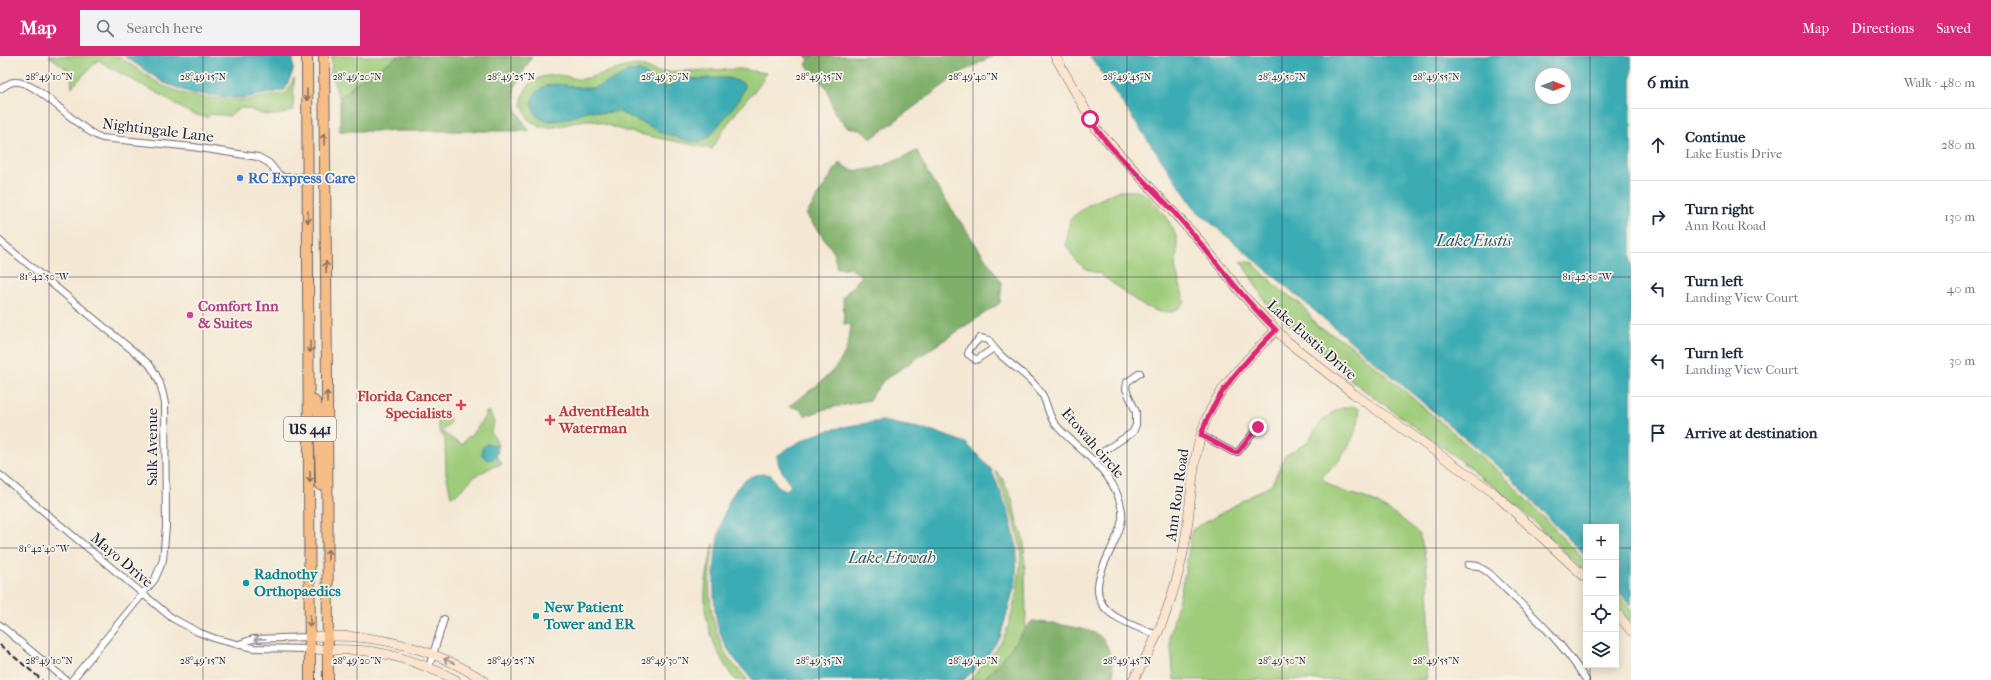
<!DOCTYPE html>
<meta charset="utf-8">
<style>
body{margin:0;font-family:"IM FELL French Canon",serif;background:#f2f2f3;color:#1f2937}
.controls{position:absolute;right:12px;bottom:12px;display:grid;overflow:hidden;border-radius:0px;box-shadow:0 2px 10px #0003}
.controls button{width:36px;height:36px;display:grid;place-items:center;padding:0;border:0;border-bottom:1px solid #e0e1e3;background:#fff;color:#1f2937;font:20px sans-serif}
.compass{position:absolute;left:1535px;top:12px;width:36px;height:36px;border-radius:50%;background:#fff;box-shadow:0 2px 10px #0003;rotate:90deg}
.stop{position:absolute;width:12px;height:12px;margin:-9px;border:3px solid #db2777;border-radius:50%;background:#fff}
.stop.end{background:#db2777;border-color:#fff;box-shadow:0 1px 4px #0008}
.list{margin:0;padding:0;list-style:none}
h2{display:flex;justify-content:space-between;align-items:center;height:52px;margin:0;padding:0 16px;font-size:17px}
h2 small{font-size:13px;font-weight:400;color:#747a83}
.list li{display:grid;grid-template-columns:26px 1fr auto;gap:12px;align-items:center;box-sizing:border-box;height:72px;padding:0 16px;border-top:1px solid #e0e1e3}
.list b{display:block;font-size:15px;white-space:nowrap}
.list p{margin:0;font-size:13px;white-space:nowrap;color:#747a83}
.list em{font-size:13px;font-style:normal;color:#747a83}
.icon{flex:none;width:22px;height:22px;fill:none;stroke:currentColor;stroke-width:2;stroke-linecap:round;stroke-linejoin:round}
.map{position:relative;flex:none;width:1631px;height:624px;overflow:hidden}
header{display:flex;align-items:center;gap:24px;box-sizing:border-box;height:56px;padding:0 20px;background:#db2777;color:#fff}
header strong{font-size:19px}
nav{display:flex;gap:22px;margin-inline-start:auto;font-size:14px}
.search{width:280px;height:36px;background:#f2f2f3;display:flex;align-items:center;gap:10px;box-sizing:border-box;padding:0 14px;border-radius:0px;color:#747a83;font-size:15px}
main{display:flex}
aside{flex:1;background:#fff}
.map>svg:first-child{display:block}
.green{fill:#9fcc7a;stroke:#60775a;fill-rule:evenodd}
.forest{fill:#7fb06a;stroke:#506952}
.water{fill:#3aacb3;stroke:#2e6777;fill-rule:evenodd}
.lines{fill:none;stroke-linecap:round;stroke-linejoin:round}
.street-casing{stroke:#6c6771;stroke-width:8}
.secondary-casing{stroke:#6c6771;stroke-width:10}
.primary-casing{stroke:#6c6771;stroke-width:12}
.street{stroke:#fff;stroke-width:6}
.secondary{stroke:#fbe5cf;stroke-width:9}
.primary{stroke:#f6be86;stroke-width:10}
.rail{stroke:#22223b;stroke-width:2;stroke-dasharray:6 3;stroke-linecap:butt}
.oneway{stroke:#8c7060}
.oneway2{stroke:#9c9ca7}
.oneway3{stroke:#998d8c}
.route{stroke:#db2777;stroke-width:5}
.ticks{fill:none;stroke:#22223b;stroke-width:1;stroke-opacity:0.45}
.shop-dot{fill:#3f7fe0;stroke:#f7f3e8;stroke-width:1.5}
.hotel-dot{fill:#d1479c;stroke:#f7f3e8;stroke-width:1.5}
.health-dot{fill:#e0444e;stroke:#f7f3e8;stroke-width:1.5}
.culture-dot{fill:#0f9aa8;stroke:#f7f3e8;stroke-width:1.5}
.labels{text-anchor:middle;stroke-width:3.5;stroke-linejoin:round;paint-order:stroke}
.shield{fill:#f7f3e8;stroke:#62616f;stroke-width:1}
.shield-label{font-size:14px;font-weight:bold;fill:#22223b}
.street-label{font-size:15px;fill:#22223b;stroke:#f7f3e8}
.shop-label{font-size:15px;font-weight:bold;fill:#366cbe;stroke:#f7f3e8;text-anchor:start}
.hotel-label{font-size:15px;font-weight:bold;fill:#b23c85;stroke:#f7f3e8;text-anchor:start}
.health-label{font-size:15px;font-weight:bold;fill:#be3a42;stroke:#f7f3e8;text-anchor:end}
.culture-label{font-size:15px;font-weight:bold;fill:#0d838f;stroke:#f7f3e8;text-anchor:start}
.water-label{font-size:16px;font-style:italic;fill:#2c596b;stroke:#f7f3e8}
.ticks-label{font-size:10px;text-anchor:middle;fill:#22223b;stroke:#f7f3e8;stroke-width:3.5;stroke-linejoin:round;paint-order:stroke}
</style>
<header>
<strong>Map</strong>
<div class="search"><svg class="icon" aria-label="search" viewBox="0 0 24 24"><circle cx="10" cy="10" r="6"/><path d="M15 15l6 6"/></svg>Search here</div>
<nav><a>Map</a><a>Directions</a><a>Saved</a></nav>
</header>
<main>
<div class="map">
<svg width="1631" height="624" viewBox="0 0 1631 624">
<rect width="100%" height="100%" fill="#f7f3e8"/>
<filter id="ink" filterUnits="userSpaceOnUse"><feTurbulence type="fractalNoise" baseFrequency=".025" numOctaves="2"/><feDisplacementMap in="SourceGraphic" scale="8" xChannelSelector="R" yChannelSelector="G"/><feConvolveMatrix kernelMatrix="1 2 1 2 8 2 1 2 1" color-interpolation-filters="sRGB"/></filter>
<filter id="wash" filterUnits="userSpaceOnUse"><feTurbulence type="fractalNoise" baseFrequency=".012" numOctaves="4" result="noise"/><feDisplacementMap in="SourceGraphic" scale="16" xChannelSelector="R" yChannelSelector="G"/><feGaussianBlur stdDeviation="0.9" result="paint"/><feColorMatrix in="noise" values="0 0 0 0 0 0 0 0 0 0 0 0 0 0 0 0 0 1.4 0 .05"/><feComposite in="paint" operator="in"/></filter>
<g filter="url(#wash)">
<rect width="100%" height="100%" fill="#f4e8d4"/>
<!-- green -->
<path class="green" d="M49,0H118L163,30L191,40L243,45L287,37L294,22L293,54C284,58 272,61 262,58C249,54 242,46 230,60L210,58L208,61C186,60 171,43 152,34C134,25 116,15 98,4L72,31L71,19L67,13Z
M332,0H399L354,28L347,37L339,42L331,18Z
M639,9L657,16L740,13L766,17C759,32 756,33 746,44C734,59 721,76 712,93L625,75L593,64H584L556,71H540L529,64L522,49C522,25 544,16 565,20C571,21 577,24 583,23C602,19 621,10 639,9ZM628,15L652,22L655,27L667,31L672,29L677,23L728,22L737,25L738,45L719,68L659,76L652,71L621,57V55L603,57L589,54L532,50C538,18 571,34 592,32C598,32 602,28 607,26C617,24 619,23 628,15Z
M1118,135H1137L1147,139L1166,160L1177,182V197L1175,211L1185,247L1173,256H1159L1142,249L1100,218L1088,214L1077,206L1066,189L1070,163L1088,149Z
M1241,205L1253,207L1277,231L1303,250L1317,270L1348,287L1504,420L1586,506V517L1522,454L1452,398L1356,328L1268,250Z
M1352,350L1359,353C1362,368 1347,395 1337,407C1332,413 1326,415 1322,422C1338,439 1357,436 1376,447C1385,452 1416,471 1419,479C1432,507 1430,592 1426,624H1174L1170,580L1185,517L1192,474L1272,428L1285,400L1307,387L1317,371L1330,358L1339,353Z
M489,355L494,366L491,376L498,388L496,390L493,403L496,400L502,408L492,411L475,420L456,439L451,440L446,417L445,383C438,376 436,367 440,357L451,365L442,376L462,389L468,380L470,381L487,358L485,357Z
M995,414L1002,422L1012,443L1017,466L1024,484L1026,559L1025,574L994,613L982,624H969C981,612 993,599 1002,584C1013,566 1023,510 1020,489C1015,463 1005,439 995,414Z
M714,488C706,524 708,565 726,598C731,607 741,616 748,624H735C719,603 706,573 705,547C704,528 709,506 714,488Z
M1616,537L1631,553V567L1616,550Z"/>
<!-- forest -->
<path class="forest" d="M399,0H532L514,33L516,53L529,75H340V41L347,37L354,28Z
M805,0H993L960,17L872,82L861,74L847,71L835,58L827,32L806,9L809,3Z
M917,95L928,118L1002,227L1000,247L884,324L869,344L825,353L806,360L799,353L789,350C812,333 840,316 848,288C850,282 850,275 851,269L844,268L843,241L862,220L849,212H837L833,195L806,159L839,107C843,109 848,113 853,114C874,117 898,103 917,95Z
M1032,565C1047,567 1090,571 1101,581C1111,591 1112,610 1115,624H982L994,613Z"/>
<!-- water -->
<path class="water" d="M124,0H293V15L285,34L242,43L191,37L164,27Z
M1090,0H1631V549L1616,533V471H1586V501L1507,418L1196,154ZM1541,18H1565V42H1541Z
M627,15C631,15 637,14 640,15C654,18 662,44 677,23L728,22L743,27L745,31L738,45L709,81L700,86L688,85L659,76L652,71L621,57V55L603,57L589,54C574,62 541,75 533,53C531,47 533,40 537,36C551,20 576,34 593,32C598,31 602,28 607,26C616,24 620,22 627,15Z
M882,365L933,375L966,387L991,413L1008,454L1017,491L1016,525L1000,582L984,604L964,624H752C739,608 725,594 719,574C707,539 713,406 771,419L778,431L786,434L791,430L779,410L777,400C812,374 840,371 882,365Z
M492,388L496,390L497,388L498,398L493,403L487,404L482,399V392L486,388Z"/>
</g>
<g filter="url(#ink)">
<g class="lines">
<!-- street casing -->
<g class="street-casing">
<path id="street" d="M0,33C4,31 9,26 14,26C37,23 76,73 102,82L193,91L258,101L269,107L278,118L283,121L324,122
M0,185L149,308C159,321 162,332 165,348L166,471L163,504L155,523L72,624
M994,292L976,304L968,298L970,292L980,282L989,284C999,303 1020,312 1034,328C1048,342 1045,351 1053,365C1058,373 1067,380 1074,387C1091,402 1112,420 1119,443C1121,449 1123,456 1122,463C1118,494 1076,533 1113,559C1126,568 1142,573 1157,579
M1201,379L1233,396H1238L1258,371
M1094,406L1104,395L1133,376L1136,369V356L1126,333L1127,326L1140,317
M0,419L172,562L198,576L216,583L253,592L310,593
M1468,509L1478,510L1489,517C1524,551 1560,582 1586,624
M0,569L66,624
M239,588L253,583L310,581
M429,611L444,563"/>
</g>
<!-- secondary casing -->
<g class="secondary-casing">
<path id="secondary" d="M1055,0L1097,74L1198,183L1243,239L1268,266L1288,286L1354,338L1494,437L1586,522
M1616,556L1631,575
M310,581C371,576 432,591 483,624
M310,593C332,594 353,593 375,596C404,601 430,611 456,624
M1133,624C1158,584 1175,538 1184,492C1192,450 1190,404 1206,364C1220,328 1250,301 1276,274"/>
</g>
<!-- primary casing -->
<g class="primary-casing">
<path id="primary" d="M307,0L310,624
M324,0L327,325L328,624
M310,342L315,346L319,356L321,429"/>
</g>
<!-- street -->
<use href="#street" class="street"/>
<!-- secondary -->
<use href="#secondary" class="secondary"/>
<!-- primary -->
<use href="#primary" class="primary"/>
<!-- rail -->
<path class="rail" d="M0,589L42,624"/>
</g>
<!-- one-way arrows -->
<defs><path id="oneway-shaft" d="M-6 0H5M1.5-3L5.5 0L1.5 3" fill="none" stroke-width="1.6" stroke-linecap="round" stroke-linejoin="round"/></defs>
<g class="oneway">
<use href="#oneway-shaft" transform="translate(307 39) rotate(90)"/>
<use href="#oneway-shaft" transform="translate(324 83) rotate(-90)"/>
<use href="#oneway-shaft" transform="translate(308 161) rotate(89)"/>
<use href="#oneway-shaft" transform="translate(326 211) rotate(-91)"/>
<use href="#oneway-shaft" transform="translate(310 291) rotate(90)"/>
<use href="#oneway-shaft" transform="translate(327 341) rotate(-90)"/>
<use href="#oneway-shaft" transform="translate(310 421) rotate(90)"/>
<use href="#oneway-shaft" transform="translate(328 499) rotate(-90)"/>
<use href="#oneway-shaft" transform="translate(310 565) rotate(90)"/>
</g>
<use class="oneway2" href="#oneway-shaft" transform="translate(260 583) rotate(178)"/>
<use class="oneway3" href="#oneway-shaft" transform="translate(449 605) rotate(-155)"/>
</g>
<g class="lines" filter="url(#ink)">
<!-- route -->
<path class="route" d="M1090,63C1112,98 1145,124 1173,155C1208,194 1238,238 1276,274C1245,306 1215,336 1201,379L1233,396H1238L1258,371"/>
</g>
<!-- ticks -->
<path class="ticks" d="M49,0V624M203,0V624M357,0V624M511,0V624M665,0V624M819,0V624M973,0V624M1127,0V624M1282,0V624M1436,0V624M1590,0V471M0,221H1631M0,492H1586M1616,492H1631M1590,609V624"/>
<!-- markers -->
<circle class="shop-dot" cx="240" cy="122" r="4"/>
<circle class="hotel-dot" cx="190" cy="259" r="4"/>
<g class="health-dot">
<path d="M459 343h4v4h4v4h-4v4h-4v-4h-4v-4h4z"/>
<path d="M548 358h4v4h4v4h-4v4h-4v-4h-4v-4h4z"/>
</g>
<g class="culture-dot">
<circle cx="246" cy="527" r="4"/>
<circle cx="536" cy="560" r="4"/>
</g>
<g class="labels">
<!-- shield labels -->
<rect class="shield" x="284" y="361" width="52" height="24" rx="3"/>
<g class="shield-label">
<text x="310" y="378">US 441</text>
</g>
<!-- street labels -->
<g class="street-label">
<text transform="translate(158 74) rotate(7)" y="5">Nightingale Lane</text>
<text transform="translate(1312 284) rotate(41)" y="5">Lake Eustis Drive</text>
<text transform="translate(1093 387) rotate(49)" y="5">Etowah circle</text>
<text transform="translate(152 391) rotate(-90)" y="5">Salk Avenue</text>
<text transform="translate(1177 439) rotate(-82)" y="5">Ann Rou Road</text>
<text transform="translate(122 504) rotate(40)" y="5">Mayo Drive</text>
</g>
<!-- shop labels -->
<g class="shop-label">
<text x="248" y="127">RC Express Care</text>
</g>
<!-- hotel labels -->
<g class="hotel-label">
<text x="198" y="255">Comfort Inn<tspan x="198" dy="17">&amp; Suites</tspan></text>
</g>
<!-- health labels -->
<g class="health-label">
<text x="452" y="345">Florida Cancer<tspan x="452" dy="17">Specialists</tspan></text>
<text x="559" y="360" text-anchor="start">AdventHealth<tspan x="559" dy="17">Waterman</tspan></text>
</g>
<!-- culture labels -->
<g class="culture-label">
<text x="254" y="523">Radnothy<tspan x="254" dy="17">Orthopaedics</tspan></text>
<text x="544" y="556">New Patient<tspan x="544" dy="17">Tower and ER</tspan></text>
</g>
<!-- water labels -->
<g class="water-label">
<text x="1474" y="190">Lake Eustis</text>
<text x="892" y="507">Lake Etowah</text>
</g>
</g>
<g class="ticks-label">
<text x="49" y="24">28°49'10"N</text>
<text x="203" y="24">28°49'15"N</text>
<text x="357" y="24">28°49'20"N</text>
<text x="511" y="24">28°49'25"N</text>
<text x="665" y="24">28°49'30"N</text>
<text x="819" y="24">28°49'35"N</text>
<text x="973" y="24">28°49'40"N</text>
<text x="1127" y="24">28°49'45"N</text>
<text x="1282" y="24">28°49'50"N</text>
<text x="1436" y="24">28°49'55"N</text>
<text x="1587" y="224">81°42'50"W</text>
<text x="44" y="224">81°42'50"W</text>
<text x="44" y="496">81°42'40"W</text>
<text x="49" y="608">28°49'10"N</text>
<text x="203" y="608">28°49'15"N</text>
<text x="357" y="608">28°49'20"N</text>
<text x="511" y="608">28°49'25"N</text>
<text x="665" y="608">28°49'30"N</text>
<text x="819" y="608">28°49'35"N</text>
<text x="973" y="608">28°49'40"N</text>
<text x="1127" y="608">28°49'45"N</text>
<text x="1282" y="608">28°49'50"N</text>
<text x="1436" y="608">28°49'55"N</text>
</g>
</svg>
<div class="controls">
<button>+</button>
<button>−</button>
<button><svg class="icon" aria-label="locate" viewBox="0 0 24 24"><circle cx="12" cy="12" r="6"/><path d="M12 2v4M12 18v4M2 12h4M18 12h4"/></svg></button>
<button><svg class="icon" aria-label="layers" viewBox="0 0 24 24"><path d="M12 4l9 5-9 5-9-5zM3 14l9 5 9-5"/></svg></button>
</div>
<svg class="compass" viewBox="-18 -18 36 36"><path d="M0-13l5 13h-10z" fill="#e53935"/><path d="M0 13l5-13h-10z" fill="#747a83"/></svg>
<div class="stop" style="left:1090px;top:63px"></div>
<div class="stop end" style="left:1258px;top:371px"></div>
</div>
<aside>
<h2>6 min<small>Walk · 480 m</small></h2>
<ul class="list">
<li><svg class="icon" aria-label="ahead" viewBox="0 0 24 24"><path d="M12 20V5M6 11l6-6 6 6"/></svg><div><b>Continue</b><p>Lake Eustis Drive</p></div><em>280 m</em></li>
<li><svg class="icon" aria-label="right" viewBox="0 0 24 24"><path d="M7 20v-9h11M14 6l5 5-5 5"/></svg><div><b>Turn right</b><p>Ann Rou Road</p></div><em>130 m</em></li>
<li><svg class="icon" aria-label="left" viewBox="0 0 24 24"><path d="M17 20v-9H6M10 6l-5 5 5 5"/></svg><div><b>Turn left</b><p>Landing View Court</p></div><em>40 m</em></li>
<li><svg class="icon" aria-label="left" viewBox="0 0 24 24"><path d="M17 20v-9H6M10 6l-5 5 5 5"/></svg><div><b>Turn left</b><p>Landing View Court</p></div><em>30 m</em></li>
<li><svg class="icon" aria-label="arrive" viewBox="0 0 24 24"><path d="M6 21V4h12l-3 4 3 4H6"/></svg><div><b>Arrive at destination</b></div></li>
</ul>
</aside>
</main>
